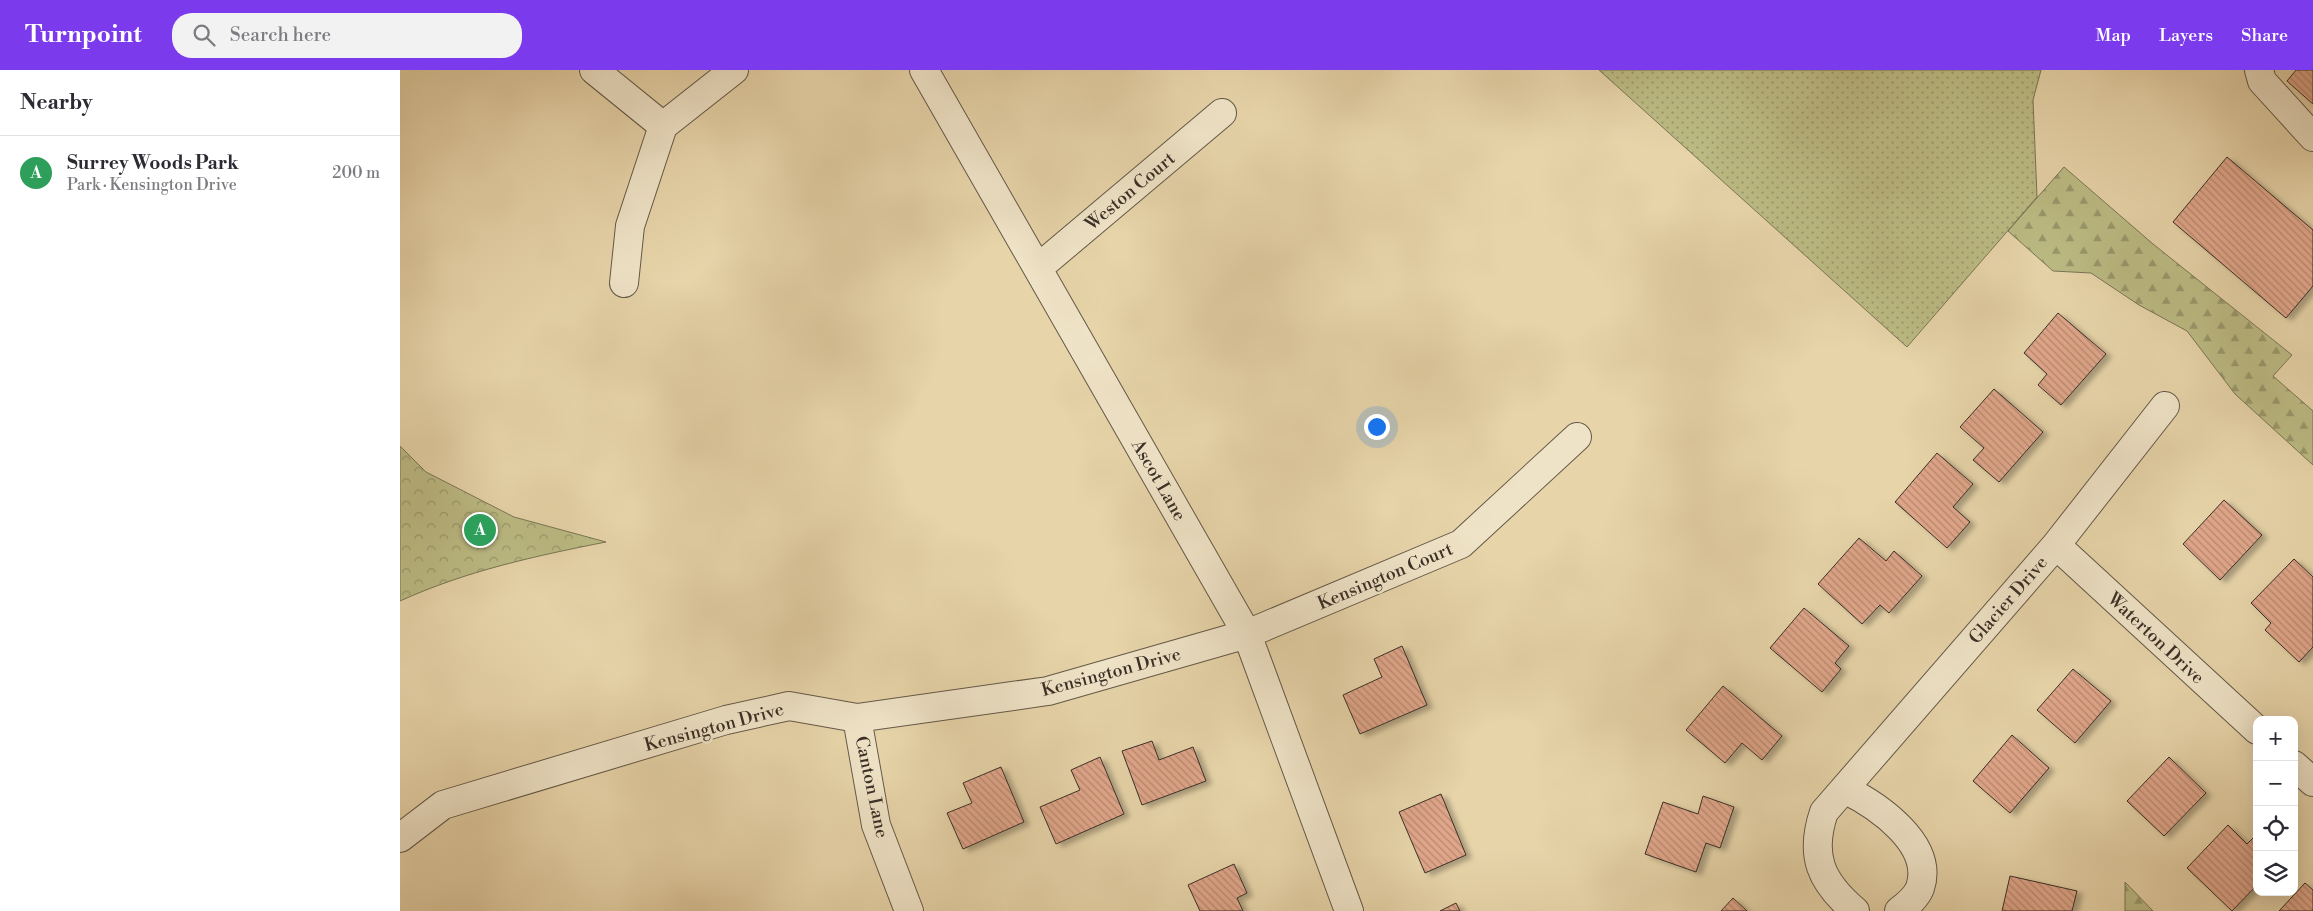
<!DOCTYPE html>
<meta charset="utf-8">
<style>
body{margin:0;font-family:"Libre Bodoni",serif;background:#f2f2f3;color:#2b2b33}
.controls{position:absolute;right:15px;bottom:15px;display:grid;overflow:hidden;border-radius:10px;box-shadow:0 5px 20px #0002}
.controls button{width:45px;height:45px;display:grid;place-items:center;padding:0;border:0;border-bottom:1px solid #e1e1e2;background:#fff;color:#2b2b33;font:25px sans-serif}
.you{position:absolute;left:976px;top:356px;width:18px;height:18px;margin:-12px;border:4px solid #fff;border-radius:50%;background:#1a73e8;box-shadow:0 0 0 8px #1a73e833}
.badge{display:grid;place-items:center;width:32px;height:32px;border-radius:50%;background:#7c3aed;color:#fff;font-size:16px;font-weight:700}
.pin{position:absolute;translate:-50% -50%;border:2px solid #fff;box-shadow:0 1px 5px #0006}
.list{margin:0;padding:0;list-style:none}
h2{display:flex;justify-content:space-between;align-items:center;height:65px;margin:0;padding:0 20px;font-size:21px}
h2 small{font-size:16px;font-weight:400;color:#7c7c81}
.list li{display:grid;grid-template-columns:32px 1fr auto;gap:15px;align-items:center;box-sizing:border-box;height:75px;padding:0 20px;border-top:1px solid #e1e1e2}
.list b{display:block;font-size:19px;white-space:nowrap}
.list p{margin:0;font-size:16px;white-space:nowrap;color:#7c7c81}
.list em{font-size:16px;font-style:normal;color:#7c7c81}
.icon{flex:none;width:28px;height:28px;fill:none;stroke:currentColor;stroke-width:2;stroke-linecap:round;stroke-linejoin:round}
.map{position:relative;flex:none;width:1913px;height:841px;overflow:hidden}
header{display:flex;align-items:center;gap:30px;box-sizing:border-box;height:70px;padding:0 25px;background:#7c3aed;color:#fff}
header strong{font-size:24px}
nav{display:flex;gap:28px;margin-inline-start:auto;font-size:18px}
.search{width:350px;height:45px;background:#f2f2f3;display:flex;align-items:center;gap:12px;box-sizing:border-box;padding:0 18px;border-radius:20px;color:#7c7c81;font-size:19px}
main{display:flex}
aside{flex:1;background:#fff}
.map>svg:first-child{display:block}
.grass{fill:url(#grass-dots);stroke:#7a7556}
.forest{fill:url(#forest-firs);stroke:#7a7556}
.park{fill:url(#park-crowns);stroke:#7a7556}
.building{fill:url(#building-back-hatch);stroke:#392f27;filter:url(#shadow)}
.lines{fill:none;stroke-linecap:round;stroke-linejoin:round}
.minor-casing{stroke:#645848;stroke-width:30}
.minor{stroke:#efe3c7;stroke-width:28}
.labels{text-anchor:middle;stroke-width:5;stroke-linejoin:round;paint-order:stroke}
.street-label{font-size:18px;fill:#392f27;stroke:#efe3c7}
</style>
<header>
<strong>Turnpoint</strong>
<div class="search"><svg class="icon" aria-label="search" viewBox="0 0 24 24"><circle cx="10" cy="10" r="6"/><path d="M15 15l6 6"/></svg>Search here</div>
<nav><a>Map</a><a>Layers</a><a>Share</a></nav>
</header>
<main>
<aside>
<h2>Nearby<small></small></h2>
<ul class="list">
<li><span class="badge" style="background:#2e9e5b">A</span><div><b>Surrey Woods Park</b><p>Park · Kensington Drive</p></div><em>200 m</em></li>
</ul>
</aside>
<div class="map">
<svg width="1913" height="841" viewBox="0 0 1913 841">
<defs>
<pattern id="grass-dots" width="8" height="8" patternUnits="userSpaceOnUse" patternTransform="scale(1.25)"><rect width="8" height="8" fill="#bcbb84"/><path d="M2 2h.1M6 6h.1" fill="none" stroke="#9a986c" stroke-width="1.8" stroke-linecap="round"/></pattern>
<pattern id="forest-firs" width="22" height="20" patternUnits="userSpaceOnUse" patternTransform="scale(1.25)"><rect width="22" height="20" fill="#bcbb84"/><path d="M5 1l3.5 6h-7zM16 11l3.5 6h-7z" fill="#9a986c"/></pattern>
<pattern id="park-crowns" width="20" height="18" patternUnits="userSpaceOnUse" patternTransform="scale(1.25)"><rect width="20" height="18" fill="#bcbb84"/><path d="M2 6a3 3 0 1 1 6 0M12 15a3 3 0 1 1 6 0" fill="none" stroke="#9a986c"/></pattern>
<pattern id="building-back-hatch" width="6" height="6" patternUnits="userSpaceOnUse" patternTransform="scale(1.25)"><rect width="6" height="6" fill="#e0a68a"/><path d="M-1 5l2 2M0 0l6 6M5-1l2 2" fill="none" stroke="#b78871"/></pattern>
<filter id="shadow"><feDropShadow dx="5.5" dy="3" stdDeviation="2.5" flood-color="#0004"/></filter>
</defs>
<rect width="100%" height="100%" fill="#e7d4a9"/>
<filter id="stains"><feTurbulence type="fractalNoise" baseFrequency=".004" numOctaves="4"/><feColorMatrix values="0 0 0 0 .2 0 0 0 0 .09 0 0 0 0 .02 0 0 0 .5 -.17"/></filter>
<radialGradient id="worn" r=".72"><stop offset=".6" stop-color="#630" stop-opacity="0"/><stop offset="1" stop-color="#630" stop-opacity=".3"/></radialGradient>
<!-- grass -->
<path class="grass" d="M1199,0H1641L1633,30L1637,127L1507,277Z"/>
<!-- forest -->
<path class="forest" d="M1664,97L1753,174L1892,285L1873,306L1913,341V395L1835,324L1787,261L1739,235L1691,203L1653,201L1608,161Z
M1725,812L1753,841H1725Z"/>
<!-- park -->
<path class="park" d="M0,376L26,402L114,447L206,472C135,486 66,501 0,531Z"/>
<!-- building -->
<path class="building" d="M1896,0H1913V34L1887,11Z
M1827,87L1913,160V216L1886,248L1773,152Z
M1658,243L1706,284L1661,335L1638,315L1647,304L1624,283Z
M1594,319L1643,362L1599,412L1573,390L1584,378L1560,357Z
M1537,383L1573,414L1553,437L1570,452L1547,478L1495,432Z
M1824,430L1862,465L1820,510L1783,474Z
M1459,468L1486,491L1494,481L1522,506L1489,543L1480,535L1462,554L1418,514Z
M1894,489L1913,507V577L1899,592L1865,560L1871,553L1851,533Z
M1404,538L1449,576L1435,593L1441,599L1422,622L1370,578Z
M1002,576L1027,635L960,664L943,625L982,607L974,589Z
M1673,599L1711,631L1675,673L1637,640Z
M1323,616L1382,666L1362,690L1342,673L1325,693L1286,660Z
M1612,665L1649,698L1610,743L1573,711Z
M752,671L759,690L793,677L806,711L742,735L722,681Z
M700,687L724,744L656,774L640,737L680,720L671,700Z
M1769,687L1806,723L1764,766L1727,731Z
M601,697L624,752L563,779L547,743L572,733L563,713Z
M1041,724L1066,785L1025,803L999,742Z
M1303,726L1334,737L1320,778L1306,773L1296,802L1245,784L1263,732L1298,744Z
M1828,755L1847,774L1854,767L1857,770V815L1832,841L1787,798Z
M834,794L847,823L837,828L843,841H800L788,815Z
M1610,806L1677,821L1672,841H1602Z
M1905,813L1913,820V841H1879Z
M1333,828L1347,841H1321Z
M1056,833L1060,841H1040Z"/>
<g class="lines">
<!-- minor casing -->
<g class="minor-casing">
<path id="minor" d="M194,0L263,56
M524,0L847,564L949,841
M1859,0L1862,11L1913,67
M638,198L822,43
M224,213L230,156L263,56L334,0
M1656,475L1857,660
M457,648L476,755L509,841
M1894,695L1913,712
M1444,719C1477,735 1535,774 1520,818C1516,828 1507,835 1499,841
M0,768L43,735L326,650L389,636L457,648L648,621L847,564L1061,474L1177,367
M1455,841C1421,812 1409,786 1424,742L1656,475L1765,336"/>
</g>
<!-- minor -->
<use href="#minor" class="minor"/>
</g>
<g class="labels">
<!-- street labels -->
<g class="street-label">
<text transform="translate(730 121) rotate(-40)" y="6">Weston Court</text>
<text transform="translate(759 410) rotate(60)" y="6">Ascot Lane</text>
<text transform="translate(985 506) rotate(-23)" y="6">Kensington Court</text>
<text transform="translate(1608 530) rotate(-49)" y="6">Glacier Drive</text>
<text transform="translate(1756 568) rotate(43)" y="6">Waterton Drive</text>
<text transform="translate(711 602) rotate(-15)" y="6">Kensington Drive</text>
<text transform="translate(314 657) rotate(-15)" y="6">Kensington Drive</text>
<text transform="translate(472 717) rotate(78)" y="6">Canton Lane</text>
</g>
</g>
<rect width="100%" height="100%" filter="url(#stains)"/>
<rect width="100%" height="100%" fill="url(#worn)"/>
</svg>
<div class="controls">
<button>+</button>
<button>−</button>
<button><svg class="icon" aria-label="locate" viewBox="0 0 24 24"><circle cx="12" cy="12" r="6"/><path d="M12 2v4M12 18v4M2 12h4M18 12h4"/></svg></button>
<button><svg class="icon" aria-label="layers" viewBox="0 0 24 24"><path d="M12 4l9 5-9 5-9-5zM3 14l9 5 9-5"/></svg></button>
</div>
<div class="you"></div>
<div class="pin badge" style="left:80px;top:460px;background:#2e9e5b">A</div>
</div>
</main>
